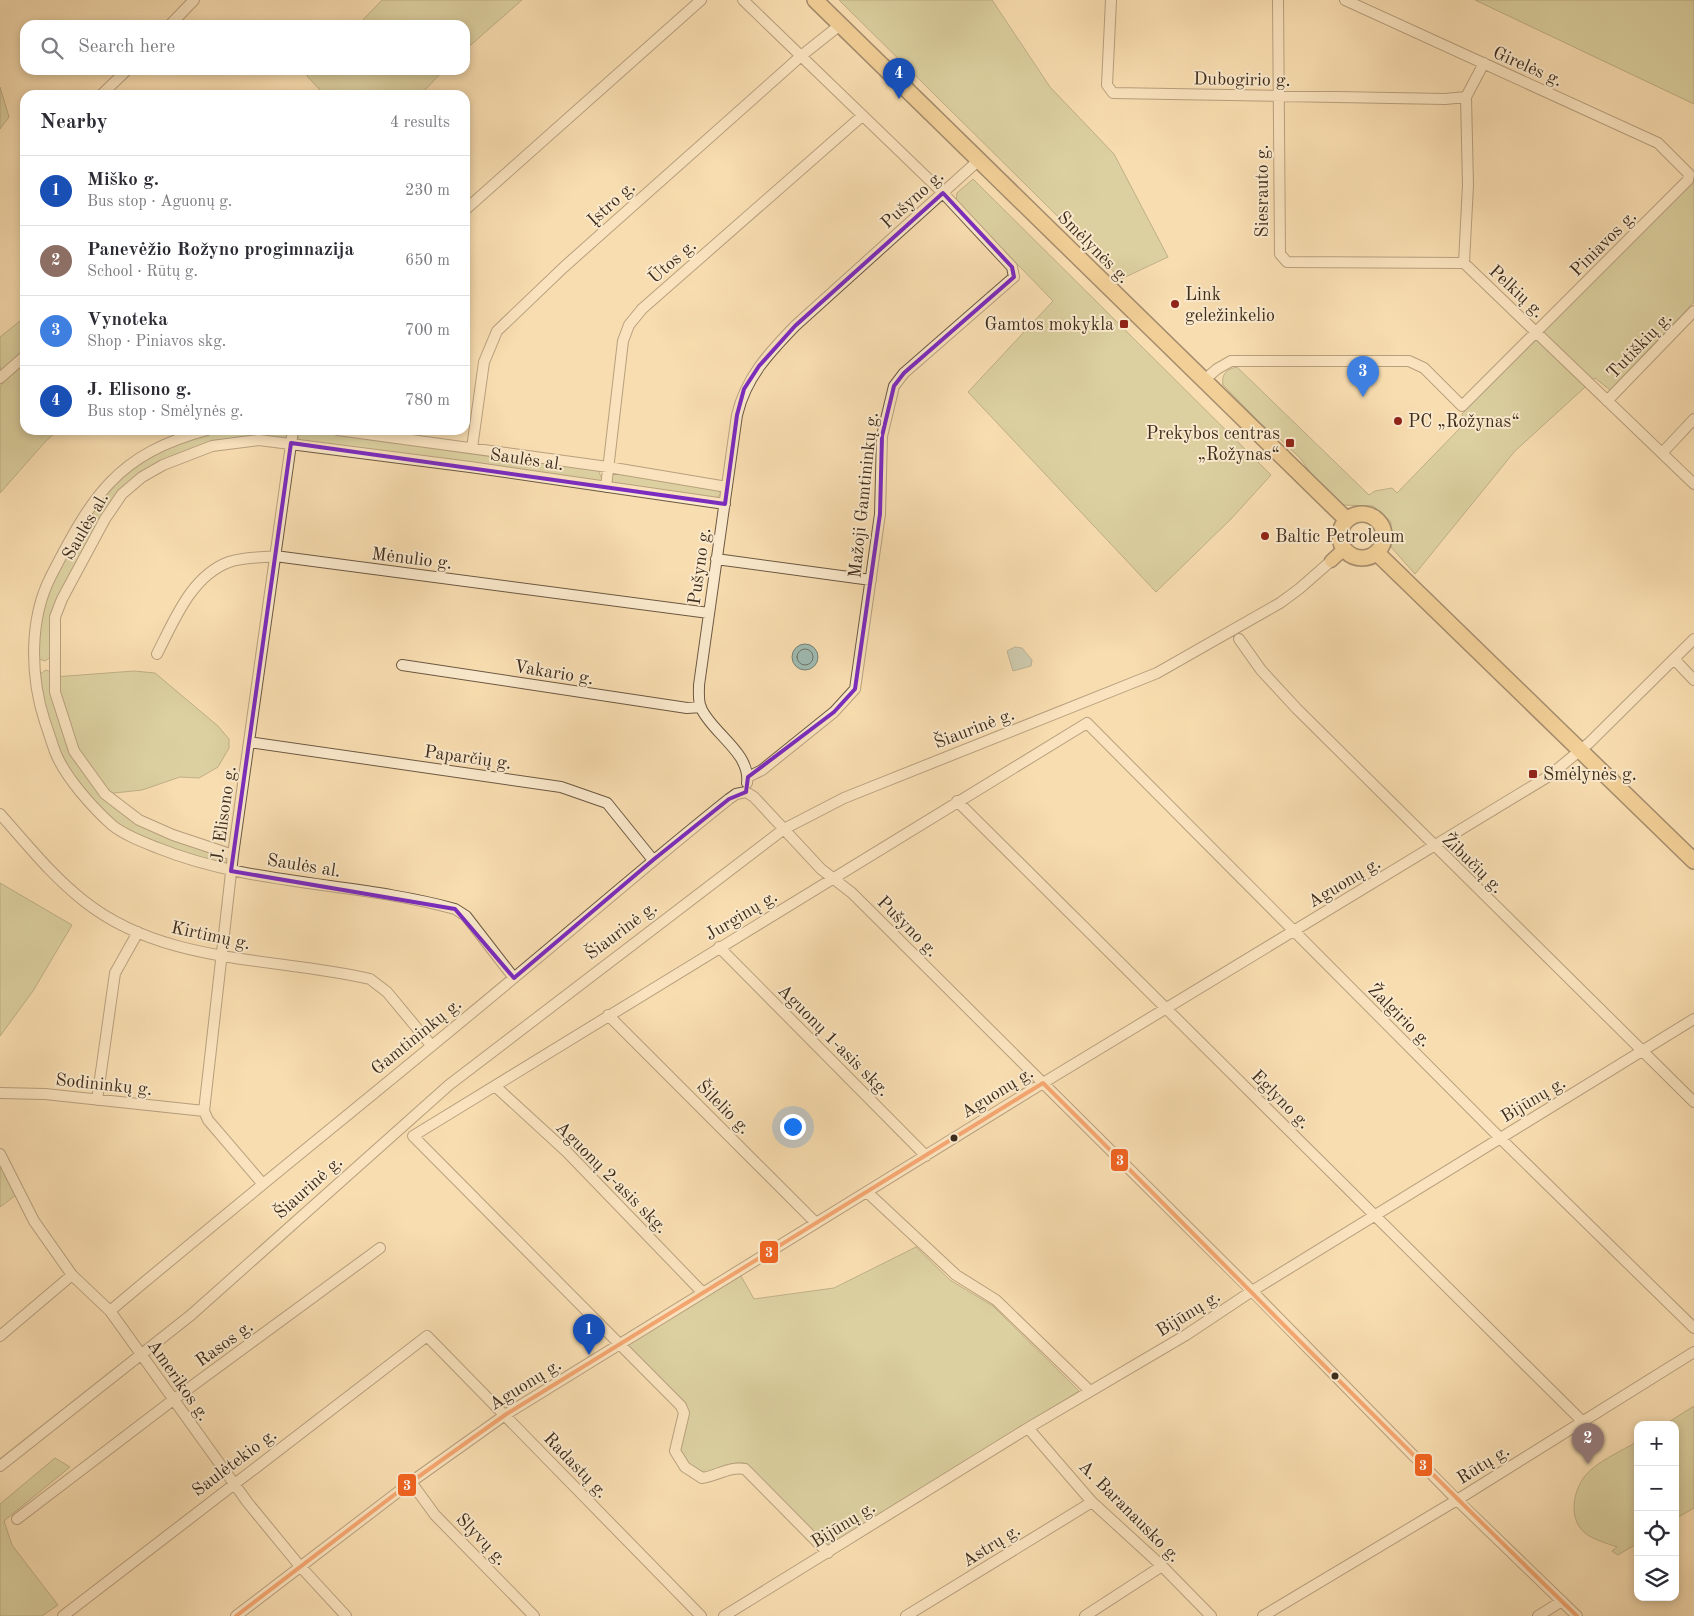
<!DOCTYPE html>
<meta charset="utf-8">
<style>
body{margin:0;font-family:"Old Standard TT",serif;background:#f7f7f7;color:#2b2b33}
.controls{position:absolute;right:15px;bottom:15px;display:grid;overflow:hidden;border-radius:10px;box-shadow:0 2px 8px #0003}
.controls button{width:45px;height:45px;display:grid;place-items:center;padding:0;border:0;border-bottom:1px solid #e1e1e2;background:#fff;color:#2b2b33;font:25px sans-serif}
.you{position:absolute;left:792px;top:1126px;width:18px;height:18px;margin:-12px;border:4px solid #fff;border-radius:50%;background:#1a73e8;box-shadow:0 0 0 8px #1a73e833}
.badge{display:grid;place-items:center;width:32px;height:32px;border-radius:50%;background:#8f2418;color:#fff;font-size:16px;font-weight:700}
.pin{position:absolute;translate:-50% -41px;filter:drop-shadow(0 1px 2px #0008)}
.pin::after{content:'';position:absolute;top:26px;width:18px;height:15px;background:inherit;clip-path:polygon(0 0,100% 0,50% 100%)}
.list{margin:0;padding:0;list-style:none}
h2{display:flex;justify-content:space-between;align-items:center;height:65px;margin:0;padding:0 20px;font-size:21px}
h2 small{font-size:16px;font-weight:400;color:#7c7c81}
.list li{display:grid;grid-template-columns:32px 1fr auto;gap:15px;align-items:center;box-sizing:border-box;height:70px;padding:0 20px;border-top:1px solid #e1e1e2}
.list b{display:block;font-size:19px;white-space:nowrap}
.list p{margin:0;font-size:16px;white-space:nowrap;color:#7c7c81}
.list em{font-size:16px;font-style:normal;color:#7c7c81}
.icon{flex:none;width:28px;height:28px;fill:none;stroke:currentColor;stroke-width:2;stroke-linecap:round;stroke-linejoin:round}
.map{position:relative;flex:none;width:1694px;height:1616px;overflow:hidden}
.search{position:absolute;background:#fff;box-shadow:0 2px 8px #0003;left:20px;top:20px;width:450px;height:55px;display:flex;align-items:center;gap:12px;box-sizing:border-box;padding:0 18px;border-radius:15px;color:#7c7c81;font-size:19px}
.panel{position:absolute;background:#fff;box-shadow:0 2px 8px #0003;left:20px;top:90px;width:450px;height:345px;border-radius:15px}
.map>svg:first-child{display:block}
.green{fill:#bbc28d;stroke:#7c7754}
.water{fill:#9fbbb2;stroke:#788276}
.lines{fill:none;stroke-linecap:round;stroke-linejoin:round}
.shore{stroke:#6e7467;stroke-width:1}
.minor-casing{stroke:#6c5841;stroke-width:12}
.major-casing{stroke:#3e2c1c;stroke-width:15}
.highway-casing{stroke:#3e2c1c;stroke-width:18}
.minor{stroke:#fae9cc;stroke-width:10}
.major{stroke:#ecbe78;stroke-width:12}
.highway{stroke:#ecbe78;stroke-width:15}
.bus-1-casing{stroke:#fae9cc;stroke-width:8}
.bus-1{stroke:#f26522;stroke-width:4}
.marked{fill:none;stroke:#7b2cbf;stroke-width:4;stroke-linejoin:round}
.poi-dot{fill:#8f2418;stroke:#fae9cc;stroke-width:2}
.bus-dot{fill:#3e2c1c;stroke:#fae9cc;stroke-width:2}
.labels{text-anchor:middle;stroke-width:4;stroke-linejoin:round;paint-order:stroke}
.street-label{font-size:18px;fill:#3e2c1c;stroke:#fae9cc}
.poi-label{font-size:18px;fill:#3e2c1c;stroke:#fae9cc;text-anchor:start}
.line-badge{stroke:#fae9cc;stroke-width:2}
.badge-label{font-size:14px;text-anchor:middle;font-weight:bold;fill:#fff}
</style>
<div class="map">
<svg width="1694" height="1616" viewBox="0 0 1694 1616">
<rect width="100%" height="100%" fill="#f8ddb0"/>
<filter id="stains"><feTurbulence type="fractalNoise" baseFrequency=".004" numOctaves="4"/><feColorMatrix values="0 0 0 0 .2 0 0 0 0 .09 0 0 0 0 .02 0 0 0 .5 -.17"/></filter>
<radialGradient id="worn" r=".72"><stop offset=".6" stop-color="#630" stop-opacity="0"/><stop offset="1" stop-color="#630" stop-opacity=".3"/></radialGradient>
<!-- green -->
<path class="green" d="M382,0H522L465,50V25H358Z
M839,0H992L1050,87L1114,154L1168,257L1121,279Z
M1475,0H1694V104Z
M313,70H444L420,95H317L321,91L307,76Z
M0,87L9,117L0,129Z
M973,179L1271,475L1231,519L1156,592L968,392L1053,301L956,201L957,193Z
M1694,180V302L1610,390L1595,378L1515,451L1415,574L1391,547V522L1385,516L1373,506L1343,505L1312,475L1300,458L1278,437L1261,424L1223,385C1221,374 1227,369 1237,367L1369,495L1375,491L1392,488L1397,493L1463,425L1462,414Z
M25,317V430H58L45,442L0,493V386L4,382L0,366V337Z
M287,430L289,434L286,438H239L140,475L57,599L51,657L45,661L39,659L40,618L46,592L94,506L130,465L184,439L216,431Z
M299,430H317L598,470L602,479L599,483L301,442L297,435Z
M615,472L717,489L721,494L715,499L614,486L610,481L611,474Z
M46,670L51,672L62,720L103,794L139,822L226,854L231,861L225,867C195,856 163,848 135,835C122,829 111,819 102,809C61,770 46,729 40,674Z
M134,671L155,673L218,726L229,739V748L218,767L199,778L180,777L142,790L105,794L74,751L54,677Z
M0,883L72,925L33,991L0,1036Z
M0,1164L16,1195L0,1207Z
M916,1247L950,1280L993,1306L1079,1391L829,1547L744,1463C709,1461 707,1494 679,1449L687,1414L686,1403L627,1344L741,1276L754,1299L834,1288Z
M1694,1406V1508L1675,1519V1425H1664Z
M1638,1441V1543L1618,1555L1612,1551L1617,1547C1606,1543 1594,1540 1585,1533C1568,1519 1573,1491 1585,1476C1597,1461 1622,1451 1638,1441Z
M55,1458L70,1467L4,1521L12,1545L58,1605L42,1616H0V1504Z"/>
<!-- water -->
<path class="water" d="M792 657a13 13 0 1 1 26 0a13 13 0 1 1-26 0Z
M1015,647L1022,648L1032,660L1031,666L1013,671L1007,651Z"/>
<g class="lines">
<!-- shore -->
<path class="shore" d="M797 657a8 8 0 1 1 16 0a8 8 0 1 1-16 0Z"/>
<!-- minor casing -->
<g class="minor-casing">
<path id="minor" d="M743,0L943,193L1012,267L1014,277L904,373L894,386L882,436L880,514L855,689L834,712L762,770L748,777
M1111,0L1107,85L1113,93L1445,99L1466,97
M1278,0L1280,254L1287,262L1464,263
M170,25L194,0
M1484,63L1466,97L1468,185L1464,263L1694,484
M101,95L127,70
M465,210L701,0
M0,378L25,356
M1203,381L1217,369L1231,361H1409L1424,368L1462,406L1688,180L1689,174L1658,143L1345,0
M1607,401L1694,311
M207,430C117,454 92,496 51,576C29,619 30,676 45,722C49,733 52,744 56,754C66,778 93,808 112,825C124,835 143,842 158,848C252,886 358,882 455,909L466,916L514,978
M338,430L608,467L727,487
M472,448L484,362L497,331L564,267L801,56L840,25
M1662,453L1694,419
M606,487L623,341L629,325L642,309L862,116
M716,559L871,580
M1239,639L1261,670L1297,709L1694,1102
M157,654C174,621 191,576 229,562C244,557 260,558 275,556L709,613
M1674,659L1694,680
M402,665L687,708L701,707
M249,742L561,787L607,803L653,860
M747,783C751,753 712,733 701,708C698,701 699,693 699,685L737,415C746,377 769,353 795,326L979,160
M746,792L754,797L821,869L852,893L1252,1291L1457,1500L1577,1616
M957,801L1582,1421
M0,814C27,844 52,876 84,901C164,965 276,957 370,979L387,992L431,1045
M233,855L173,835L139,820L105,794L74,751L55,692V617L62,599L105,519L122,494L142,477L163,465L212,446L259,440L470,467L725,504
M719,947L926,1156
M608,1015L816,1223
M495,1086L567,1152L703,1293
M0,1093L45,1094L204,1111
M97,1100L115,973L138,932
M0,1154L34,1221L72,1275L110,1311L248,1503L299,1565L346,1616
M262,1183L208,1120L204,1111L233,855L293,430
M867,1192L956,1275L996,1300L1090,1391
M110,1311C244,1198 381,1089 515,977C586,918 656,857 729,799L736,794L746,792
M0,1336L72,1275
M1028,1428L1092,1502L1162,1566L1211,1616
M0,1466L191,1315L449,1085L784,829L844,798L1157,673L1280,603L1299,589L1331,561
M411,1482L435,1515L534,1616
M17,1519L173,1400L380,1248
M828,1553L745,1469C729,1466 717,1476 702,1478L685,1467L675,1451L684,1413L681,1406L413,1136L1087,723L1500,1138L1694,1328
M63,1616L427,1336L701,1616
M236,1616L411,1482L505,1415L1043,1083L1549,776L1589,743L1694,639
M724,1616L1028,1428L1186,1335L1252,1291L1694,1019
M906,1616L1092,1502
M1085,1616L1162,1566
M1263,1616L1457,1500L1694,1352
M1538,1616L1562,1601"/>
</g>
<!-- major casing -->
<g class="major-casing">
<path id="major" d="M1331,561L1344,549"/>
</g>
<!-- highway casing -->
<g class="highway-casing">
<path id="highway" d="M815,0L1347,520
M1340 536a22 22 0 1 1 44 0a22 22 0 1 1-44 0Z
M1377,553L1694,861"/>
</g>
<!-- minor -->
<use href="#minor" class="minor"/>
<!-- major -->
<use href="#major" class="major"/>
<!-- highway -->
<use href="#highway" class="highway"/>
<!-- bus-1 casing -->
<g class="bus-1-casing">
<path id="bus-1" d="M236,1616L411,1482L505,1415L1043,1083C1221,1260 1396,1441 1577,1616"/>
</g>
<!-- bus-1 -->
<use href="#bus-1" class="bus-1"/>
</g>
<!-- marked area -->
<path d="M0 0H1694V1616H0ZM943,193L1012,267L1014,277L904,373L894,386L882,436L880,514L855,689L834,712L748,777L746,792L729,799L653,860L514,978L455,909L231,871L291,443L725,504L737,415L744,389L759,366L795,326Z" fill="#f8ddb0" fill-opacity=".55" fill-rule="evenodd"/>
<path class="marked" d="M943,193L1012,267L1014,277L904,373L894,386L882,436L880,514L855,689L834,712L748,777L746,792L729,799L653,860L514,978L455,909L231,871L291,443L725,504L737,415L744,389L759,366L795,326Z"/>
<!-- markers -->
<g class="poi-dot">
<circle cx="1175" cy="304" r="5"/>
<rect x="1119" y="319" width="10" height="10" rx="2.5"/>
<circle cx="1398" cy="421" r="5"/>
<rect x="1285" y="438" width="10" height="10" rx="2.5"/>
<circle cx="1265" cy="536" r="5"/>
<rect x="1528" y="769" width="10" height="10" rx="2.5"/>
</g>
<g class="bus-dot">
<circle cx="954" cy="1138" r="4.5"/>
<circle cx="1335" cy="1376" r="4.5"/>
</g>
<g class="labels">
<!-- street labels -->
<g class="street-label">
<text transform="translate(1528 66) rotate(24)" y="6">Girelės g.</text>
<text transform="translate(1242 79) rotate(1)" y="6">Dubogirio g.</text>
<text transform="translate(1262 191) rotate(-90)" y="6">Siesrauto g.</text>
<text transform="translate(912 199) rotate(-42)" y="6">Pušyno g.</text>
<text transform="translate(611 203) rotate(-42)" y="6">Įstro g.</text>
<text transform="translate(1603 243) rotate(-45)" y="6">Piniavos g.</text>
<text transform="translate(1094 247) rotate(45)" y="6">Smėlynės g.</text>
<text transform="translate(672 261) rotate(-41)" y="6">Ūtos g.</text>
<text transform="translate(1517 291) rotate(43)" y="6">Pelkių g.</text>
<text transform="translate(1639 345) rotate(-46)" y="6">Tutiškių g.</text>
<text transform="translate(527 459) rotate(8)" y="6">Saulės al.</text>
<text transform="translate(863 495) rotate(-84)" y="6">Mažoji Gamtininkų g.</text>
<text transform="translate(85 526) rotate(-60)" y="6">Saulės al.</text>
<text transform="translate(412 558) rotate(7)" y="6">Mėnulio g.</text>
<text transform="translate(699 566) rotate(-82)" y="6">Pušyno g.</text>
<text transform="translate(554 672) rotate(9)" y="6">Vakario g.</text>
<text transform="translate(974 728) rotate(-21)" y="6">Šiaurinė g.</text>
<text transform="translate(468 757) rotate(8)" y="6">Paparčių g.</text>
<text transform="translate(223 814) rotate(-82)" y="6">J. Elisono g.</text>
<text transform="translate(1473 863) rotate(44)" y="6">Žibučių g.</text>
<text transform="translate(304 865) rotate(9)" y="6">Saulės al.</text>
<text transform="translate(1344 882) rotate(-31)" y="6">Aguonų g.</text>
<text transform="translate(741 915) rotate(-31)" y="6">Jurginų g.</text>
<text transform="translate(908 926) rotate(45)" y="6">Pušyno g.</text>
<text transform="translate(621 930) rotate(-37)" y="6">Šiaurinė g.</text>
<text transform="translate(211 935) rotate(12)" y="6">Kirtimų g.</text>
<text transform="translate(1400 1015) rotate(45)" y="6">Žalgirio g.</text>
<text transform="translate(416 1036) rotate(-39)" y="6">Gamtininkų g.</text>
<text transform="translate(834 1040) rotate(45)" y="6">Aguonų 1-asis skg.</text>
<text transform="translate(104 1084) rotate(6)" y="6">Sodininkų g.</text>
<text transform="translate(997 1092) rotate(-32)" y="6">Aguonų g.</text>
<text transform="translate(1281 1099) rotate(45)" y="6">Eglyno g.</text>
<text transform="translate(1533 1099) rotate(-31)" y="6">Bijūnų g.</text>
<text transform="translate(724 1107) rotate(45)" y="6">Šilelio g.</text>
<text transform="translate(612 1177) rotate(45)" y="6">Aguonų 2-asis skg.</text>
<text transform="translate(308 1187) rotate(-42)" y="6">Šiaurinė g.</text>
<text transform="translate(1188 1313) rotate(-32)" y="6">Bijūnų g.</text>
<text transform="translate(224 1343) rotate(-36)" y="6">Rasos g.</text>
<text transform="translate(179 1380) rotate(55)" y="6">Amerikos g.</text>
<text transform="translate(525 1384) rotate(-32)" y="6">Aguonų g.</text>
<text transform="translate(234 1462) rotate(-37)" y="6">Saulėtekio g.</text>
<text transform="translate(1483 1464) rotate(-32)" y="6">Rūtų g.</text>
<text transform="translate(576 1465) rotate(46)" y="6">Radastų g.</text>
<text transform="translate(1130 1511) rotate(45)" y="6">A. Baranausko g.</text>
<text transform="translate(843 1524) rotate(-32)" y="6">Bijūnų g.</text>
<text transform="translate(482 1539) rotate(46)" y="6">Slyvų g.</text>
<text transform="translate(991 1545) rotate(-32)" y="6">Astrų g.</text>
</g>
<!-- poi labels -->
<g class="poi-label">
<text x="1185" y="300">Link<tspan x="1185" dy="21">geležinkelio</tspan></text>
<text x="1114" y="330" text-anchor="end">Gamtos mokykla</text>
<text x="1408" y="427">PC „Rožynas“</text>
<text x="1280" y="439" text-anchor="end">Prekybos centras<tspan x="1280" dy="21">„Rožynas“</tspan></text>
<text x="1275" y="542">Baltic Petroleum</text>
<text x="1543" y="780">Smėlynės g.</text>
</g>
</g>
<g class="line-badge">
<rect x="1110" y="1148" width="19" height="24" rx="5" fill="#f26522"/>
<rect x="759" y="1240" width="20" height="24" rx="5" fill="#f26522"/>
<rect x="1414" y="1453" width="19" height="24" rx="5" fill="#f26522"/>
<rect x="397" y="1473" width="20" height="24" rx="5" fill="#f26522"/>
</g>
<g class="badge-label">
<text x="1120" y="1165">3</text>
<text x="769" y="1257">3</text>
<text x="1423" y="1470">3</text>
<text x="407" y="1490">3</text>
</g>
<rect width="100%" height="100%" filter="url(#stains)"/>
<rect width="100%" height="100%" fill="url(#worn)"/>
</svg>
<div class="controls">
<button>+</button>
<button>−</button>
<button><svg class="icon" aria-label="locate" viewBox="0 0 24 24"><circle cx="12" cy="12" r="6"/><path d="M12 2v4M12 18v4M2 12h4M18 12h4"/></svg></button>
<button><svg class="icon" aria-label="layers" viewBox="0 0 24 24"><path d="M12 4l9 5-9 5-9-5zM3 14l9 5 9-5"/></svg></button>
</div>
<div class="you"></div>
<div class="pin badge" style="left:589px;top:1355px;background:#1a4fb4">1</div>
<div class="pin badge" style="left:1588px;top:1464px;background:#8d6e63">2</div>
<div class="pin badge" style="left:1363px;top:397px;background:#3f7fe0">3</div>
<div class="pin badge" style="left:899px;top:99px;background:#1a4fb4">4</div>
<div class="search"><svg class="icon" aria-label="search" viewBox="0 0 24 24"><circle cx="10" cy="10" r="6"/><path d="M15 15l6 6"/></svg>Search here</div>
<section class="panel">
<h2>Nearby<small>4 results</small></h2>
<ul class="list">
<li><span class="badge" style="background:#1a4fb4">1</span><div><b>Miško g.</b><p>Bus stop · Aguonų g.</p></div><em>230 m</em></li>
<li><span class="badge" style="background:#8d6e63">2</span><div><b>Panevėžio Rožyno progimnazija</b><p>School · Rūtų g.</p></div><em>650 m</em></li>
<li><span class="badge" style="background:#3f7fe0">3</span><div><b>Vynoteka</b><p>Shop · Piniavos skg.</p></div><em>700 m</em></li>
<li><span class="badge" style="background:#1a4fb4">4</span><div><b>J. Elisono g.</b><p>Bus stop · Smėlynės g.</p></div><em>780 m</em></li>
</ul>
</section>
</div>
